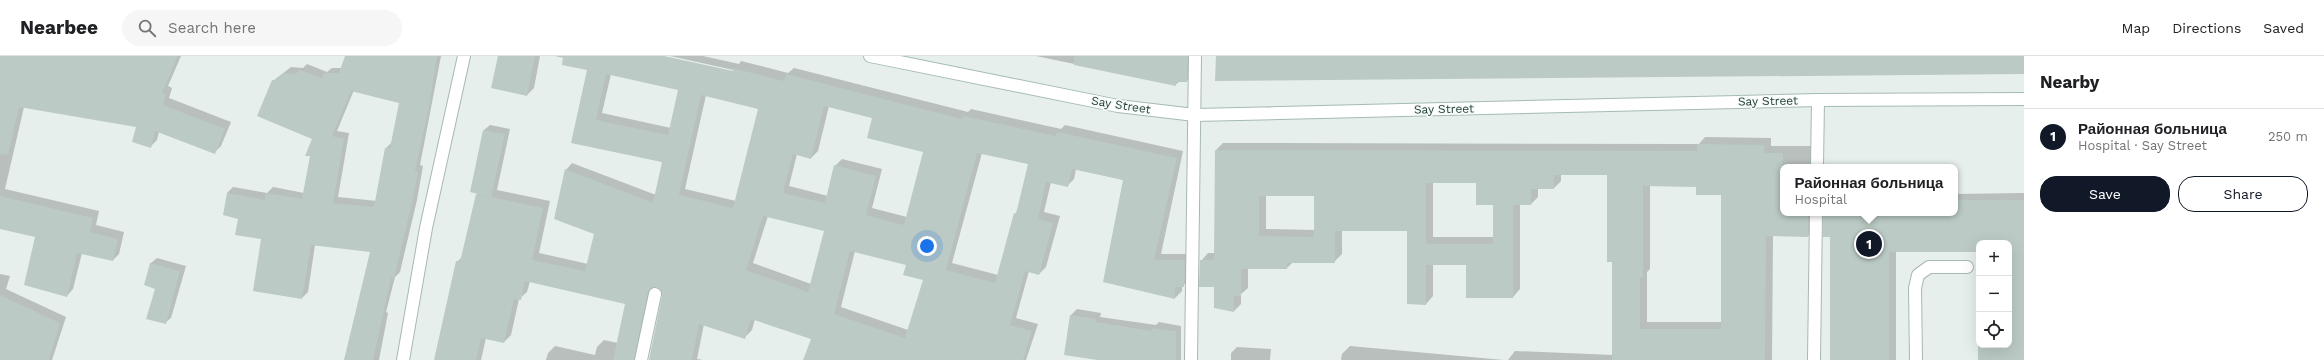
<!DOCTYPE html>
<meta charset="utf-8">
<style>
body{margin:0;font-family:"Work Sans",sans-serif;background:#f6f6f6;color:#202124}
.controls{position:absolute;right:12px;bottom:12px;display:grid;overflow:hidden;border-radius:8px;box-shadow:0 4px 16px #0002}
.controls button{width:36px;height:36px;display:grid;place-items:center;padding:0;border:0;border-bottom:1px solid #e0e0e0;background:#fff;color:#202124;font:20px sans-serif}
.you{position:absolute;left:927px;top:190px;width:14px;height:14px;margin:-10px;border:3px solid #fff;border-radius:50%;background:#1a73e8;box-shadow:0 0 0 6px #1a73e833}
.badge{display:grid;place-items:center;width:26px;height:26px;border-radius:50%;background:#111827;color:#fff;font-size:13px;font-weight:700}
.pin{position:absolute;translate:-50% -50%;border:2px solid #fff;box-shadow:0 1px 4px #0006}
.popup{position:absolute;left:1780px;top:108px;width:178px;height:52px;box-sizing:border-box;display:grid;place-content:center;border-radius:8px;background:#fff;filter:drop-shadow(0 1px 3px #0005);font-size:13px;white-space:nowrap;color:#757577}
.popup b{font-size:15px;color:#202124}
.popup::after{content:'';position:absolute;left:50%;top:100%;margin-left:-8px;border:8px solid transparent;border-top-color:#fff}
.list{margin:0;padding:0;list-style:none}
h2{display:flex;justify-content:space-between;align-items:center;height:52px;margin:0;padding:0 16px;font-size:17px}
h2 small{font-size:13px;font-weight:400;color:#757577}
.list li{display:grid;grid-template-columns:26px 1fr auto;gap:12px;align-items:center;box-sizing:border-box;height:56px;padding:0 16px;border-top:1px solid #e0e0e0}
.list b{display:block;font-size:15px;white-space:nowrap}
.list p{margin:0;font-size:13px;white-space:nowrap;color:#757577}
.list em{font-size:13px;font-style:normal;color:#757577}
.actions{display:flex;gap:8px;padding:12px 16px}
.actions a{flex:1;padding:9px 0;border:1px solid #111827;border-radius:16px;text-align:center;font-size:14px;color:#111827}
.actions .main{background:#111827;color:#fff}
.icon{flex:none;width:22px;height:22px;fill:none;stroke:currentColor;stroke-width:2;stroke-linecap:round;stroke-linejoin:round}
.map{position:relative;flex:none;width:2024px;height:304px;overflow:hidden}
header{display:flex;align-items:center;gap:24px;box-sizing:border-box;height:56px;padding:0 20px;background:#fff;border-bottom:1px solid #e0e0e0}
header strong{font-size:19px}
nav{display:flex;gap:22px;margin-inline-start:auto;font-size:14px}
.search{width:280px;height:36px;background:#f6f6f6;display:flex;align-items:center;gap:10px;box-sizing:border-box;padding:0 14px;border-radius:22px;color:#757577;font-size:15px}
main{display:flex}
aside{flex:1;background:#fff}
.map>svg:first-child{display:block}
.shadow{fill:#0003;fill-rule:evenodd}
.building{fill:#bbcac4;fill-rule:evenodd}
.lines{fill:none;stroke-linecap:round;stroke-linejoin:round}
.service-casing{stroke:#a8b8b2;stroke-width:14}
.secondary-casing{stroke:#a4bbb3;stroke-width:14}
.service{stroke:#fff;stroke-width:12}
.secondary{stroke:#fff;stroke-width:12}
.labels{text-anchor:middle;stroke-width:3.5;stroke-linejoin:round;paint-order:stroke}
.street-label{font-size:12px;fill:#24423a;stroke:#f7fbf9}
</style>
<header>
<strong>Nearbee</strong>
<div class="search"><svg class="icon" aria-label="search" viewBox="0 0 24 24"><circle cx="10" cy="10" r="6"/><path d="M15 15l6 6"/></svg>Search here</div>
<nav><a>Map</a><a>Directions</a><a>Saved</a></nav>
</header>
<main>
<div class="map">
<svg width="2024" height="304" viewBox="0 0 2024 304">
<rect width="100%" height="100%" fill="#e6efeb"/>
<!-- shadow -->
<path class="shadow" d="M0,0H181L168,30L172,32L169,42L231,66L221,90L214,97L159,76L157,84L150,91L137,70L24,51L5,133L99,155L96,169L124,176L119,198L113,204L82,197L73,233L67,240L36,180L0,172Z
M346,0H441L420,109L423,110L417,144L400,216L395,221L386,256L388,257L379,304H345L372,195L315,189L308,236L302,242L262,182L239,162L227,137L233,131L267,137L273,131L304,137L314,82L273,25L291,11L303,12L307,8L327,16L332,12H342ZM354,34L400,46L392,86L386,92L377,145L338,141L349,77L337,75Z
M499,0H540L534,32L527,39Z
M555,0H661L737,17L738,15L670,0H703L739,8L741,5L788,17L794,12L968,56L971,53L1061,73L1065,69L1183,95L1161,198H1191V223L1182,230V235L1175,242L1105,226L1124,124L1076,113L1074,123L1067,130L1051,126L1044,156L1060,160L1046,211L1039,218L1029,215L1016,262L1038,268L1026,304H814L812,283L755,263L752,274L745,281L704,268L697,303L703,304H650L663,239L660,231L655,230L640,295L646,304H546L548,297L555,290L595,299L597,291L604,284L618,287L627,247L530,225L527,236L519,243L511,279L504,286L486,282L481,304H435L457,206L463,200L478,137L484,74L490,69L510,73L497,134L550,145L539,197L588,208L595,177L566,114L572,107L656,139L663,106L572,86L589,7ZM611,18L679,33L671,72L602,57ZM706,39L759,52L736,145L685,133ZM829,50L873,62L924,95L907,161L872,152L882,113L842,103L835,110L828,140L789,130L797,98L811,102L818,95ZM982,97L1029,108L1018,154L1015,158L998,219L952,207ZM768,160L825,174L811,228L753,207ZM855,195L907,208L924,223L908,274L841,251Z
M1036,0H1196L1195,17L1187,25H1180L1175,29Z
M1705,81L1771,82V90H1812V111H1783V157H1815V173L1808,180H1773L1772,304H1508L1515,295L1613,299V205L1608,118H1561V125L1554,132H1538V141L1531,148H1520V233L1513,241L1467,208H1433V240L1426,248L1408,174H1342V198L1334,206H1293L1287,212H1248V232L1241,238V248L1234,255L1215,230L1201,205L1208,197H1215L1216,94L1223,87L1699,88ZM1433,126H1477L1494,148V181H1433ZM1650,129L1697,130L1722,138V266H1647V216L1650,213ZM1266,139H1315V174L1266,173Z
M2024,137V304H1979V289H2009V187H1979V281V195H1896V304H1831V180L1824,157H1955V138Z
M157,202L186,210L171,262L165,267L151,207Z
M0,218L10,220L6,233L66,261L52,304H0Z
M1077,253L1101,257L1100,261L1156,269L1159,266L1181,270V304H1104L1071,259Z
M1350,290L1504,304H1341L1342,298Z
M1237,291L1271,293L1270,304H1231V297Z"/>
<!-- building -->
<path class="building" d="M0,0H178L162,37L166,39L163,49L225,73L215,98L155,75L151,92L132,86L136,71L19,51L8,99L0,98Z
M345,0H437L429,51L415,115L418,116L411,151L394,223L391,222L373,304H344L370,196L311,189L302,243L253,235L261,183L235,179L238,163L223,159L227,137L265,144L266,137L302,143L310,100H305L312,83L257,60L272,24H276L284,17L296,18L300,14L321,22L325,17H339ZM351,35L399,47L390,92H385L374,151L333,147L344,83L332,80Z
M498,0H535L527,40L491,32Z
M563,0H664L733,15V12L784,25L786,18L962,63L963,60L1056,80L1057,76L1177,102L1154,204H1185L1184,231H1175V243L1103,226L1123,124L1072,113L1068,131L1046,126L1038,163L1053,167L1039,219L1025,215L1010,269L1032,275L1023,304H803L811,283L751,263L745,283L699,268L692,304H649L662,240L660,233L656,231L650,233L648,236L634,304H613L625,248L525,225L521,244L514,243L504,287L481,282L476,304H434L456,205L460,206L476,138L543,152L532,204L585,215L594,178L554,163L565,113L653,147L662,106L571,87L587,14L562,9ZM606,18L678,34L668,79L596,64ZM701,39L758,53L733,152L679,139ZM824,50L872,62L867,82L923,96L904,169L866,159L876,120L834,109L825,147L783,137L793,98L811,103ZM977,97L1028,108L1016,158L1014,157L995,227L946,214ZM763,160L824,175L808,236L746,214ZM850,195L906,209L903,219L923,224L905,282L834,258Z
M1074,0H1188L1187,26H1176V30L1074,9Z
M1216,0H2024V18L1215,25Z
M483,74L505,78L491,141L470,136Z
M1697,88L1764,89V97H1783V157H1808V181L1766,180L1765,304H1612V206H1607V119H1554V133H1531V149H1513V242H1466V209H1426V249L1407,248V175H1335V207H1287V213H1241V240H1234V256L1214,252V231H1199L1200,204H1214L1215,94L1697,95ZM1426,127H1476V149H1493V188H1426ZM1643,130L1696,131V139H1721V273H1640V221H1643ZM1259,140H1314V181L1259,180Z
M0,140L93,162L90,176L118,183L113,205L77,197L67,241L24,229L35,181L0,173Z
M1955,144H2024V304H1978V196H1889V304H1830V181H1823V157H1955ZM1979,187H2009V289H1979Z
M150,207L180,215L166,268L146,263L155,233L144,229Z
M0,239L60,267L49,304H0Z
M1070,259L1096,263L1095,266L1152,275V272L1176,275V304H1097L1064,299Z"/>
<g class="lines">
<!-- service casing -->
<g class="service-casing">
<path id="service" d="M1817,111L1818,44
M403,304L426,172L464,0
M641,304L655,238
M1191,304L1195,0
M1814,304L1816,157
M1916,304L1915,232L1918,219L1929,211H1967"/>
</g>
<!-- secondary casing -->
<g class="secondary-casing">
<path id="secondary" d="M870,0L1118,50L1195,59L1818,44L2024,43"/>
</g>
<!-- service -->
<use href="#service" class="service"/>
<!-- secondary -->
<use href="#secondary" class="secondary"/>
</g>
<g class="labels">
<!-- street labels -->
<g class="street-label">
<text transform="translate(1768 45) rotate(-1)" y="4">Say Street</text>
<text transform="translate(1121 49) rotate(9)" y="4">Say Street</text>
<text transform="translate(1444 53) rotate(-1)" y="4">Say Street</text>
</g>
</g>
</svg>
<div class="controls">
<button>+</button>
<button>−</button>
<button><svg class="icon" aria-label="locate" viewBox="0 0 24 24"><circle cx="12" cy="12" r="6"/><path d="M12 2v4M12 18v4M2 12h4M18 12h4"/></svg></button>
</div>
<div class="you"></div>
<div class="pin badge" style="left:1869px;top:188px">1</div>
<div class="popup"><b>Районная больница</b>Hospital</div>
</div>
<aside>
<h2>Nearby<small></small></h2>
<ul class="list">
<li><span class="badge">1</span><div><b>Районная больница</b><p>Hospital · Say Street</p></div><em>250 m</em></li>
</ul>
<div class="actions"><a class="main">Save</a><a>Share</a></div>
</aside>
</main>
